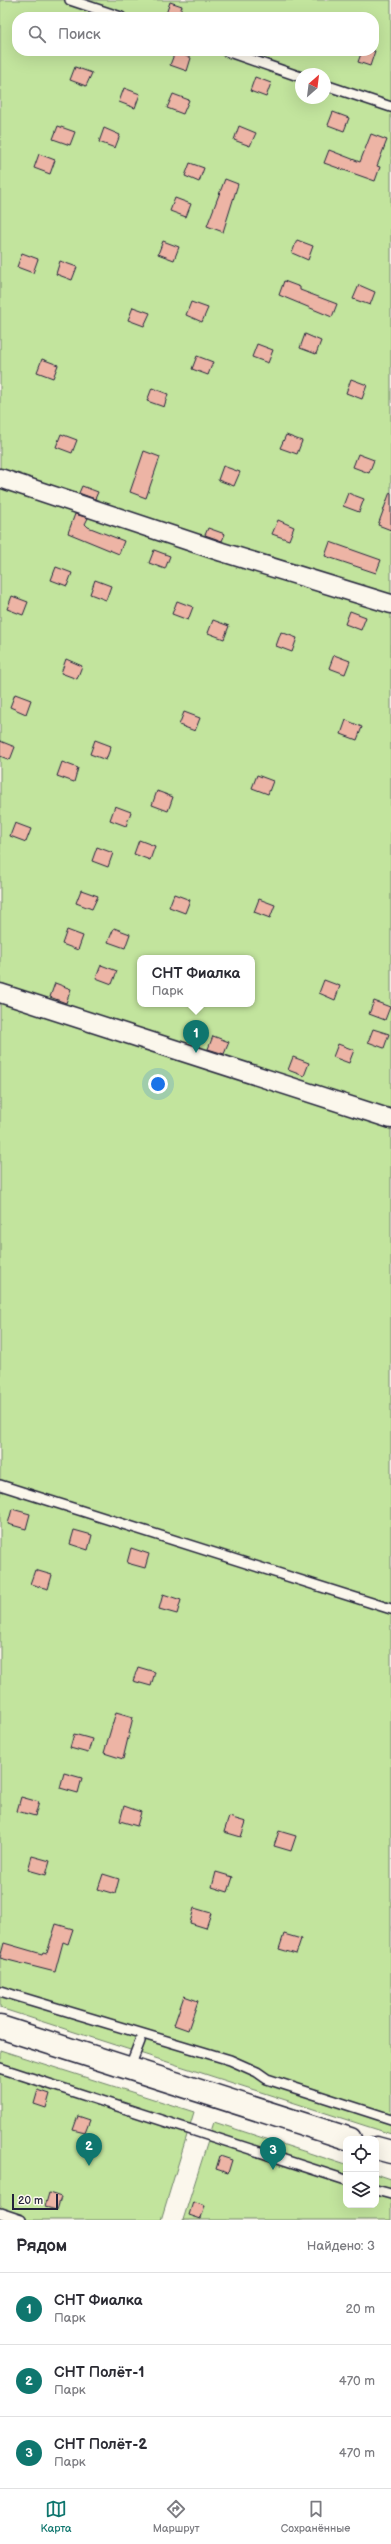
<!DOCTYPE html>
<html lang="ru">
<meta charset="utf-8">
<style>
body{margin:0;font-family:"Balsamiq Sans",sans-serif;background:#f7f7f7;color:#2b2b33}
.controls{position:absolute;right:12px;bottom:12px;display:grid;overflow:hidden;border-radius:8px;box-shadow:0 4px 16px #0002}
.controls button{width:36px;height:36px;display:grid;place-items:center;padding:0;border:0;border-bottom:1px solid #e1e1e2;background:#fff;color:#2b2b33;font:20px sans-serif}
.compass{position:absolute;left:295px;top:68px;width:36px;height:36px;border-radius:50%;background:#fff;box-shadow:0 4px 16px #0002;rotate:28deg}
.scale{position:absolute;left:12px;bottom:10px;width:46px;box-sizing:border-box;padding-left:4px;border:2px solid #22223b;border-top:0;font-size:11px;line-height:14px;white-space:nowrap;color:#22223b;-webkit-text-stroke:3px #fbf7ec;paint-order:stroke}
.you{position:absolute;left:158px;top:1084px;width:14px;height:14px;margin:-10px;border:3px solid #fff;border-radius:50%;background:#1a73e8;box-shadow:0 0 0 6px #1a73e833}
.badge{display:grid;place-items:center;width:26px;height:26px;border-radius:50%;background:#0f766e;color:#fff;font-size:13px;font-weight:700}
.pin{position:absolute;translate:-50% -33px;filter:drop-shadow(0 1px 2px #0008)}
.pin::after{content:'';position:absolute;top:21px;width:14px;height:12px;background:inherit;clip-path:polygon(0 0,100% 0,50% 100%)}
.popup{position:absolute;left:137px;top:955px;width:118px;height:52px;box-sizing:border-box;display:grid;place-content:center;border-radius:8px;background:#fff;filter:drop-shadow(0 1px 3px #0005);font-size:13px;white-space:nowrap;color:#7c7c81}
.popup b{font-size:15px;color:#2b2b33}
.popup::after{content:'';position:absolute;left:50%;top:100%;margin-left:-8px;border:8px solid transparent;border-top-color:#fff}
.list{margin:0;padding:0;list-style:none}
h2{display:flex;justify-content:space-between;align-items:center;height:52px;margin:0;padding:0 16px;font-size:17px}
h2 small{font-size:13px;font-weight:400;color:#7c7c81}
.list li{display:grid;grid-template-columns:26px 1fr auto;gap:12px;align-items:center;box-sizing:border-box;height:72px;padding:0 16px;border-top:1px solid #e1e1e2}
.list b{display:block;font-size:15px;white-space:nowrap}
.list p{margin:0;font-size:13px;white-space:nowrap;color:#7c7c81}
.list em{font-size:13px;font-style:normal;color:#7c7c81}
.icon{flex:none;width:22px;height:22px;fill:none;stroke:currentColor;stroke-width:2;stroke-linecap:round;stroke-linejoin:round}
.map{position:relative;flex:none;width:391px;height:2220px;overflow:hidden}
.search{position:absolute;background:#fff;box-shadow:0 4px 16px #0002;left:12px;right:12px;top:12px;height:44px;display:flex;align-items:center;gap:10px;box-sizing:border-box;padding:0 14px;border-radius:16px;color:#7c7c81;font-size:15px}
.sheet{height:268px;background:#fff}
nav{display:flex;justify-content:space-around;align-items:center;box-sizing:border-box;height:56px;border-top:1px solid #e1e1e2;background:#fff;font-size:11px;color:#7c7c81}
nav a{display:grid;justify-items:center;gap:2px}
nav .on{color:#0f766e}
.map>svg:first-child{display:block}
.green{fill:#c2e49d;stroke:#72836c;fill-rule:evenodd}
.building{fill:#edb4a5;stroke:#22223b}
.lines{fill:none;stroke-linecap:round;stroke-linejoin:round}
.lane-casing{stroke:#22223b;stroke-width:12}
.street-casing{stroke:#22223b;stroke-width:21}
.secondary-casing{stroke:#22223b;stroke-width:25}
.lane{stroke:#fbf7ec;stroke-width:9}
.street{stroke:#fbf7ec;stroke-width:18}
.secondary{stroke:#fbf7ec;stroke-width:22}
</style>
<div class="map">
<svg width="391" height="2220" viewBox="0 0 391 2220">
<rect width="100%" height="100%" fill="#fbf7ec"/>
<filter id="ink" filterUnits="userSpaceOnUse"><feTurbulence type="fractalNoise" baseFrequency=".025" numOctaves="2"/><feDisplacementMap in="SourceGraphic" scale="8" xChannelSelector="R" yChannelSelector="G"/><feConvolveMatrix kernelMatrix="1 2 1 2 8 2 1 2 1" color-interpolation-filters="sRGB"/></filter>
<g filter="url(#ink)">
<!-- green -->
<path class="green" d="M0,0H391V2134L0,2008ZM17,17H374V51H17ZM301,74H325V98H301ZM140,958H252V1004H140Z
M0,2050L194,2112L161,2220H0Z
M214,2122L346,2165V2205H376V2174L391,2179V2220H183Z"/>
<!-- building -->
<path class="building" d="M170,2L182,6L178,17H165Z
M362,51H375L370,66L358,62Z
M175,52L191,58L187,71L170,65Z
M75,67L92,73L86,86L70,80Z
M255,77L271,83L266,97L250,91Z
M124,88L140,94L135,108L119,102Z
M173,94L189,100L183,114L167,108Z
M333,112L349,118L344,131L328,125Z
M58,126L75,132L70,145L53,139Z
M239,126L256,133L250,146L234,140Z
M104,128L120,135L115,148L99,142Z
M371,134L387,140L377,166L380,167L375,181L324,163L329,150L360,162Z
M39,154L55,160L50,174L34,168Z
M190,163L204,168L199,182L185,176Z
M225,179L238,184L223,232L207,226Z
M175,198L191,204L186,217L170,211Z
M297,240L313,246L308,260L292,253Z
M163,241L179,247L174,260L158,254Z
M22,253L38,259L33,273L17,267Z
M60,261L77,267L72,280L56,274Z
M284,281L300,287V290L337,304L332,317L279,295Z
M359,285L375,292L370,305L353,299Z
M191,302L208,308L202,322L186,315Z
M133,307L150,313L144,326L128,320Z
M305,334L321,341L316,354L300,348Z
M257,344L273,350L268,363L252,357Z
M197,356L213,362L208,375L192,369Z
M42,359L58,365L53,378L37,372Z
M351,379L367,385L362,399L346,393Z
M152,388L168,394L164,407L147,401Z
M61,434L77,440L72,453L56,447Z
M286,435L302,441L297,454L280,448Z
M144,451L160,457L146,498L130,492Z
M358,454L374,460L369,473L353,467Z
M223,466L240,472L234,486L218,480Z
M82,486L98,492L95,499L79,493Z
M390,492L391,493V530L378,525Z
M348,493L364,499L359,512L343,506Z
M75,514L88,518L85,524L88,527L124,541L119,554L68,533Z
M278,520L294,527L289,540L272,534Z
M208,528L225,534L222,541L205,535Z
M330,542L381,560L376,573L325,556Z
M154,550L170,556L165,569L149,563Z
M56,567L72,573L67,586L51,580Z
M95,580L111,586L106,600L90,594Z
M12,596L28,602L23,615L7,609Z
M177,601L193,607L188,620L172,614Z
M350,611L366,617L361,630L345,624Z
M213,620L229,626L224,639L208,633Z
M281,632L297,638L292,652L276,646Z
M334,655L350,661L345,674L329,668Z
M66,659L82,666L77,679L61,673Z
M15,694L31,700L26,714L10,707Z
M184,712L200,718L195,731L179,725Z
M346,720L362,727L357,740L341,734Z
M95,740L111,746L106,760L90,754Z
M0,741L15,747L10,760L0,756Z
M62,762L78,768L74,782L57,776Z
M257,775L273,781L268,794L252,788Z
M157,791L173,797L168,811L152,805Z
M115,806L131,812L126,826L110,820Z
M15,823L31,829L26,842L10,836Z
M139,840L155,846L150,860L134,854Z
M97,847L113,853L108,867L92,861Z
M81,890L98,896L92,909L76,903Z
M174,894L190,900L185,913L169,907Z
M259,899L275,905L270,918L254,912Z
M114,928L130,934L125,948L108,942Z
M67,930L83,936L78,950L62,944Z
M101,965L117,971L112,984L96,978Z
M324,980L340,986L335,1000L319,993Z
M55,983L71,989L66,1003L50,997Z
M374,1001L390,1007L385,1020L369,1014Z
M373,1029L389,1034L384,1048L368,1042Z
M213,1036L229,1042L224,1054L208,1049Z
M338,1044L354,1050L349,1063L333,1057Z
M293,1057L309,1063L304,1076L288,1070Z
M12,1509L30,1514L26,1529L8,1524Z
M74,1530L92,1535L88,1550L70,1544Z
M131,1548L149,1554L145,1568L127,1563Z
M35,1570L52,1575L48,1589L30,1584Z
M163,1594L181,1600L177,1614L159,1609Z
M138,1667L155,1672L151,1686L133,1681Z
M116,1712L133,1717L123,1759L104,1753Z
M74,1734L92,1739L88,1753L70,1748Z
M64,1773L82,1778L78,1793L60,1788Z
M21,1797L39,1802L35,1816L17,1811Z
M124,1806L141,1812L137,1826L120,1821Z
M229,1817L246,1822L241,1837L224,1832Z
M279,1831L296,1836L291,1851L274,1846Z
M32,1856L50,1861L46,1875L28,1870Z
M216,1872L233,1877L228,1892L212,1887Z
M103,1874L119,1879L115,1894L98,1889Z
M194,1908L211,1913L206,1928L190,1923Z
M56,1924L73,1929L68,1944L63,1942L55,1972L0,1958L4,1943L42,1954L43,1952L47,1953Z
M284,1934L301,1939L296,1954L279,1949Z
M184,1996L198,2001L188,2030L174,2025Z
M38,2090L50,2094L46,2108L34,2104Z
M78,2116L90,2120L85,2133L73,2130Z
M220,2156L232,2160L228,2173L216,2169Z
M49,2193L61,2197L57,2210L45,2207Z
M193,2202L205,2206L201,2219L189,2215Z"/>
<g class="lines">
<!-- lane casing -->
<g class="lane-casing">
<path id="lane" d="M70,0L121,17
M226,51L301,77
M325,85L391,107
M0,1485L391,1609
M0,1991L230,2060L257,2072L267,2079L391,2119
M0,2068L346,2180
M127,2068L133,2059L140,2041
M376,2190L391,2194
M0,2213L21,2220"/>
</g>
<!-- street casing -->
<g class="street-casing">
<path id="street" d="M0,478L222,552L391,604
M0,993L391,1119"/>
</g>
<!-- secondary casing -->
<g class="secondary-casing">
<path id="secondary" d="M0,2027L350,2139
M376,2148L391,2152"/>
</g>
<!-- lane -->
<use href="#lane" class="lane"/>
<!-- street -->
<use href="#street" class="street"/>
<!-- secondary -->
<use href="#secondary" class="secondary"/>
</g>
</g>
</svg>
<div class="controls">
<button><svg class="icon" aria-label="locate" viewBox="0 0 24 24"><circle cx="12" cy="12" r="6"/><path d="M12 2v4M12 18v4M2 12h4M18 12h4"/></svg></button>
<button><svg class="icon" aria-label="layers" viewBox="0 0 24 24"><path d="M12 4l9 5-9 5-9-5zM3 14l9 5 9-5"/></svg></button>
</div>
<svg class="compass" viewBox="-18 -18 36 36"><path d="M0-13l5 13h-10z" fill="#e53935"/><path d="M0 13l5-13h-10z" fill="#7c7c81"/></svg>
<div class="scale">20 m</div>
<div class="you"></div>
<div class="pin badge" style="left:196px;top:1053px">1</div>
<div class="popup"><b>СНТ Фиалка</b>Парк</div>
<div class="pin badge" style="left:89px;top:2166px">2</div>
<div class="pin badge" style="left:273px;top:2170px">3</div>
<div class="search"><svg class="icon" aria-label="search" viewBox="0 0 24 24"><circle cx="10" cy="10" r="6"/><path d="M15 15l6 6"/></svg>Поиск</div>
</div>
<section class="sheet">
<h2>Рядом<small>Найдено: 3</small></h2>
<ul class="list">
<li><span class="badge">1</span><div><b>СНТ Фиалка</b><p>Парк</p></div><em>20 m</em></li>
<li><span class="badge">2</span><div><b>СНТ Полёт-1</b><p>Парк</p></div><em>470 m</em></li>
<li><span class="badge">3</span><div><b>СНТ Полёт-2</b><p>Парк</p></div><em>470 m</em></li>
</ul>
</section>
<nav>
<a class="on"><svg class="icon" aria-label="map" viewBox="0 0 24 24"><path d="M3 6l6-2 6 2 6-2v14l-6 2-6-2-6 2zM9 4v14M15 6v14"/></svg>Карта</a>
<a><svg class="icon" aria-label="directions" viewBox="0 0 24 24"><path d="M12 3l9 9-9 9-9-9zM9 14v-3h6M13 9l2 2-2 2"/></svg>Маршрут</a>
<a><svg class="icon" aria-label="saved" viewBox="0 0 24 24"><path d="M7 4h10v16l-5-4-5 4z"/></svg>Сохранённые</a>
</nav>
